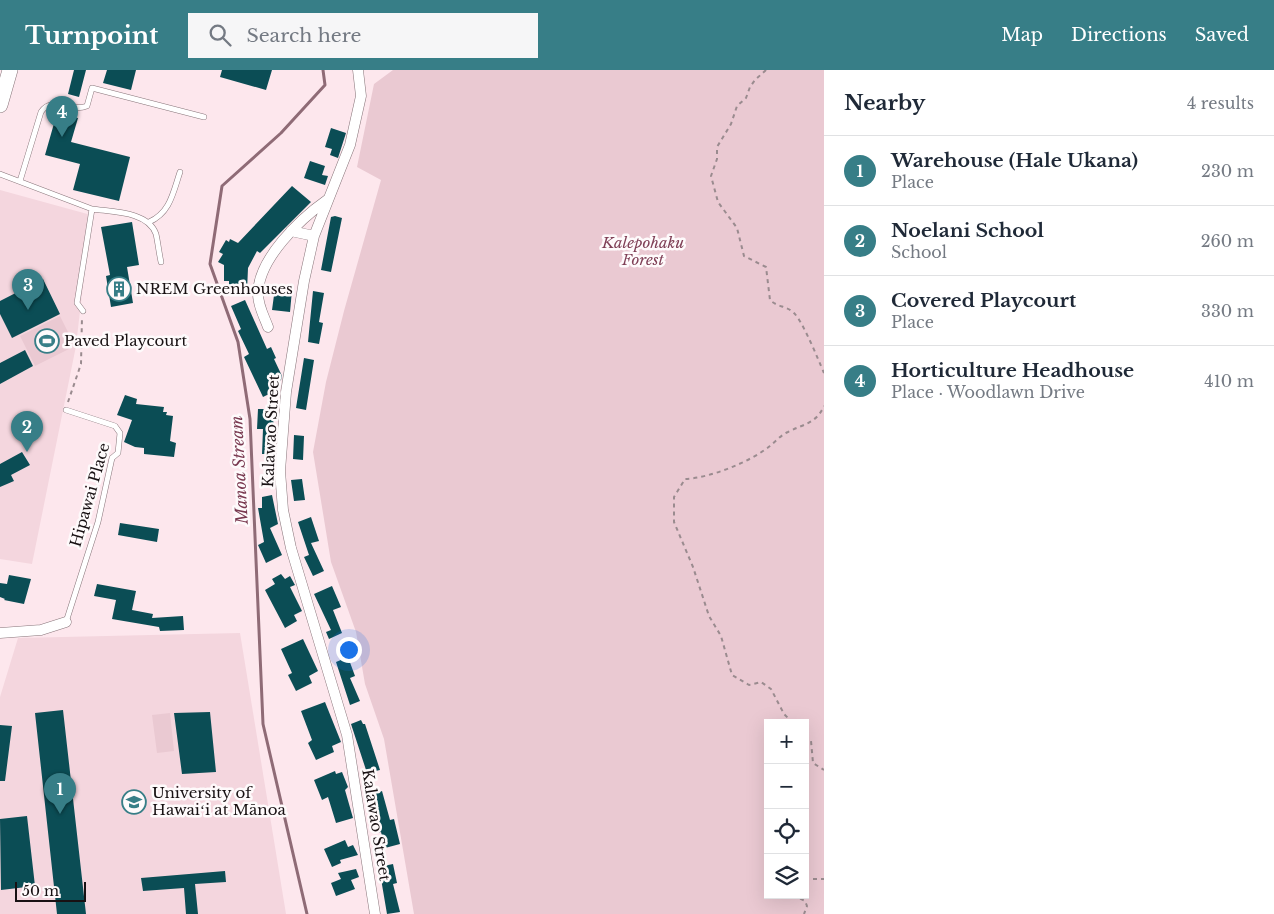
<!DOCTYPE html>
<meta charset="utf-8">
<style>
body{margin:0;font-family:"Libre Baskerville",serif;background:#f6f6f7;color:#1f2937}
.controls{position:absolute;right:15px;bottom:15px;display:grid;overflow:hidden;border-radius:0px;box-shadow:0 5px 20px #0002}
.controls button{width:45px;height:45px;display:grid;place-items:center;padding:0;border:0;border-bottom:1px solid #e0e1e3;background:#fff;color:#1f2937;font:25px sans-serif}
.scale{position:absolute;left:15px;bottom:12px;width:71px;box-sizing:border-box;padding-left:5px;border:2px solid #181113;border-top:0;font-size:14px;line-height:18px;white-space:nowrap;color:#181113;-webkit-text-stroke:4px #fefafb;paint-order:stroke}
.you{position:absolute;left:348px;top:579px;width:18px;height:18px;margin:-12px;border:4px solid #fff;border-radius:50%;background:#1a73e8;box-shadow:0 0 0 8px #1a73e833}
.badge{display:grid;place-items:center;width:32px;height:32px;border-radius:50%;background:#377e87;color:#fff;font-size:16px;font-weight:700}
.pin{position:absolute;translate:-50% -41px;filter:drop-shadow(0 1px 2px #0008)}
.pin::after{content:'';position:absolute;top:26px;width:18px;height:15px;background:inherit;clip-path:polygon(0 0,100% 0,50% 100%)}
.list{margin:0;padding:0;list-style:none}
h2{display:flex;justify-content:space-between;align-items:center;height:65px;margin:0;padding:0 20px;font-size:21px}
h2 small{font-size:16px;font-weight:400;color:#747a83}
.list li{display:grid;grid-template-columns:32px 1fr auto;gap:15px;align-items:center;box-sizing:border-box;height:70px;padding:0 20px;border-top:1px solid #e0e1e3}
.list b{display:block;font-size:19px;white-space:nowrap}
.list p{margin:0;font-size:16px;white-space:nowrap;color:#747a83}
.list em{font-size:16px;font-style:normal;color:#747a83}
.icon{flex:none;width:28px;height:28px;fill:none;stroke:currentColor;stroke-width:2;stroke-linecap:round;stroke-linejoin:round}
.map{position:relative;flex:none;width:824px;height:844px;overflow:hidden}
header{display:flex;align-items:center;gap:30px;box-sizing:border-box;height:70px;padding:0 25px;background:#377e87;color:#fff}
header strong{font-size:24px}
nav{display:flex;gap:28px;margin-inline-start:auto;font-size:18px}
.search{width:350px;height:45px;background:#f6f6f7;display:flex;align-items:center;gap:12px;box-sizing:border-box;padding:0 18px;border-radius:0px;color:#747a83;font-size:19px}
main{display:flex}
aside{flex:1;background:#fff}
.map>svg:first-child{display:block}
.built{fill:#f4d6de}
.green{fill:#eac9d2;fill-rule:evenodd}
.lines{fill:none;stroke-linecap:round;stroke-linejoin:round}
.stream{stroke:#8f6b76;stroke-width:3}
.building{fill:#0b4d55}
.lane-casing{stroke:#88757a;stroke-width:6}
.street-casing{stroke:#88757a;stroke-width:11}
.secondary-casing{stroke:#88757a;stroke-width:16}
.path{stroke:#9a8b8f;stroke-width:2;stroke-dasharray:4 4;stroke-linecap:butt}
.lane{stroke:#fff;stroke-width:5}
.street{stroke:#fff;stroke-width:10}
.secondary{stroke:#fff;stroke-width:15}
.labels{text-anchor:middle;stroke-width:5;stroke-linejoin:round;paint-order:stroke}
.park-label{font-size:15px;font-style:italic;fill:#7f3f56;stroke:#fefafb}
.poi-label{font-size:15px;fill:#181113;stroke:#fefafb;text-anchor:start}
.street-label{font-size:15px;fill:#181113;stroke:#fefafb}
.water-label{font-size:16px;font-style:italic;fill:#793950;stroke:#fefafb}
</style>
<header>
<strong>Turnpoint</strong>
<div class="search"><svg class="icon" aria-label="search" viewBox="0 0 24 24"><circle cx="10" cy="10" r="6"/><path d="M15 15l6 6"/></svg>Search here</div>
<nav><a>Map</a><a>Directions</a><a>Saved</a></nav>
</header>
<main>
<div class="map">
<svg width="824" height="844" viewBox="0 0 824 844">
<rect width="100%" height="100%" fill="#fde7ed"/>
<!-- built -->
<path class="built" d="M0,120L91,145L76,276L32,494L0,489Z
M240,563L286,844H0V627L18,568Z"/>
<!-- green -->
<path class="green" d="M393,0H824V844H414L384,669L365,614L356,562L331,492L313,382L326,312L344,241L381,110L357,97L374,14ZM768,653H805V825H768Z
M60,246L75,276L35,296L20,266Z
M170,643L174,681L157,683L152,645Z"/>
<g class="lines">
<!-- stream -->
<path class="stream" d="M307,844L263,654L250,349L238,272L210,194L222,116L281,63L325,15L323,0"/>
</g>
<!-- building -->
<path class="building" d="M74,0H86L79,27L68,24Z
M107,0H136L131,20L103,13Z
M222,0H272L266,20L220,7Z
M57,43L78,48L71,72L130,87L119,131L73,120L80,94L45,85Z
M331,58L346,63L338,88L330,85L332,79L325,77Z
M310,91L325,96L322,105L328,106L325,115L304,108Z
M292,116L311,132L260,183L257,181L248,198L247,221H229V211H224V195L218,192L223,184L219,182L226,170L229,172L230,169L238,173Z
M335,146L342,148L331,202L321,200L331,147Z
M132,152L139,195L127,197L133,233L111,237L106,206L110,205L101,157Z
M43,209L60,244L12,268L0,244V231Z
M275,218L292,220L290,242L272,240Z
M313,221L324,223L319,252L323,253L319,274L308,272Z
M245,230L267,279L271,277L276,288L274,289L282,306L281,310L276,312L279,319L263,327L244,287L249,284L238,261L241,259L231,236Z
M25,280L33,296L0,314V293Z
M304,288L314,290L306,340L296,338Z
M125,325L137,329L136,334L164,337L163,342H167L166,345L173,346L170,371L176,373L174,387L144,384V378L135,377L124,372L132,350L117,345Z
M258,339H274L272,384H262L263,359H257Z
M294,365L304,366L303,390L293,389Z
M22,382L30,395L11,405L14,411L0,417V394Z
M302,409L305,430L294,431L291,410Z
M272,425L278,454L270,458L282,485L266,493L258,475L264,472L258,438H262V427Z
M311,447L319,471L311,473L324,501L313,506L304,487L309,485L298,452Z
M120,453L159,459L157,472L118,465Z
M281,504L285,509L290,506L295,515L290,517L302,541L294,545L297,551L285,558L265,520L275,514L272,509Z
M9,505L31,509L24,534L4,530L5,529L0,527V513L7,514Z
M97,514L136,521L132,540L153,544L152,548L183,546L184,560L160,561L159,557L112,549L116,530L94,526Z
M332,516L341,537L333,540L342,563L329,569L326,562L331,560L314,524Z
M303,569L318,601L309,606L312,613L296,621L288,605L292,603L281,579Z
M348,587L355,606L350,608L360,631L350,635L336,592Z
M325,632L341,672L332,676L334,682L316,690L308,673L312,670L301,641Z
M63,640L86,844H57L35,643Z
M210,642L216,702L182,704L174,643Z
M361,650L363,654H365L380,700L367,703L351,654Z
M0,655L12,656L5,711H0Z
M335,701L336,704L342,702L348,717L345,720L353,748L336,753L328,727L322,730L314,710Z
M382,721L390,750L394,749L400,774L385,778L381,762L377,763L369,735L374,733L371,725Z
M27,746L35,816L1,820L0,749Z
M345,770L348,777L353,775L358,785L340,790L341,793L332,797L324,779Z
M393,794L397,813L393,814L400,842L387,844L379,797Z
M356,799L359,807L351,810L355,819L336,826L331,813L341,809L338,803Z
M225,801L226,812L195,814L198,844H186L184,818L143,821L141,808Z"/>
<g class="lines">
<!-- lane casing -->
<g class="lane-casing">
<path id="lane" d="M0,104L92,139L77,233L83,241
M20,111L41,42C53,25 69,43 87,36L92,18L204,47
M92,139C112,142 148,141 156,164C158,173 159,183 161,192
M149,152C170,143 173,123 180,102
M66,552L98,452L112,388L118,383L120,363L115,356L66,340"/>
</g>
<!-- street casing -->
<g class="street-casing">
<path id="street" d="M358,0L361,26L350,75L314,166L304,211L286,322L280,401L283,440L291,478L347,665L375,844
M291,161L314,166
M268,257C264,246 258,236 258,224C258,189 300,149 327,130
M0,563L41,560L66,552"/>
</g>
<!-- secondary casing -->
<g class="secondary-casing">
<path id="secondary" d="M0,35L10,0"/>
</g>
<!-- path -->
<path class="path" d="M766,0L755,10L750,17L746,28L737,36L731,54L717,77V89L711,106L718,132L737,158L744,186L766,197L770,230C777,237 787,236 794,243C803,252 818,289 824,303
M68,332L81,294L82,247
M793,653L784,644L771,619L761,612L749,615L732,605L721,566L709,546L693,497L674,452V427L685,409C710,408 750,392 770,376C776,371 781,365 788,362C803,354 816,354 824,336
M805,666L811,671L813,693L824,700
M805,809H824
M793,825L805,831L807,836L804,844"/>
<!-- lane -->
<use href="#lane" class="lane"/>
<!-- street -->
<use href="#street" class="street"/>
<!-- secondary -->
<use href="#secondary" class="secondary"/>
</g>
<!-- icons -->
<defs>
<g id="building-ring" transform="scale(1.25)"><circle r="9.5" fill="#fefafb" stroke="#377e87" stroke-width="1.5"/><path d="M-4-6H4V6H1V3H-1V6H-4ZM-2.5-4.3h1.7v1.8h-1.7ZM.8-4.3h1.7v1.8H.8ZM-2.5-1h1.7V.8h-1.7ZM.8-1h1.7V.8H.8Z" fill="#377e87"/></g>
<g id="stadium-ring" transform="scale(1.25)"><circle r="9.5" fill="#fefafb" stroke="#377e87" stroke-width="1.5"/><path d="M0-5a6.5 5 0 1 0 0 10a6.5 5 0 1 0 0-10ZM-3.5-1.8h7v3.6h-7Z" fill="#377e87"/></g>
<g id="university-ring" transform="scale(1.25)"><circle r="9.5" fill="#fefafb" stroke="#377e87" stroke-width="1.5"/><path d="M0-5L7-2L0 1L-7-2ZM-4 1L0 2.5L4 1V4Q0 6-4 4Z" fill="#377e87"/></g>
</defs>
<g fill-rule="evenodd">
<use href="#building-ring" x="119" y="219"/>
<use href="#stadium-ring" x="47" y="271"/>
<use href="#university-ring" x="134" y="732"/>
</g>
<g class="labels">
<!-- park labels -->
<g class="park-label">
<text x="643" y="178">Kalepohaku<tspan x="643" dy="17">Forest</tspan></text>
</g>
<!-- poi labels -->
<g class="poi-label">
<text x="136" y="224">NREM Greenhouses</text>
<text x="64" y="276">Paved Playcourt</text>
<text x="152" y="728">University of<tspan x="152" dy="17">Hawaiʻi at Mānoa</tspan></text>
</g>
<!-- street labels -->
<g class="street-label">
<text transform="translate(271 361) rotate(-87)" y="5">Kalawao Street</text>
<text transform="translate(90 425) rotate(-74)" y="5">Hipawai Place</text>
<text transform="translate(376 755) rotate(81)" y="5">Kalawao Street</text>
</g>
<!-- water labels -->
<g class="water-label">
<text transform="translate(239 400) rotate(-93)" y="6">Manoa Stream</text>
</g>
</g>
</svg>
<div class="controls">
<button>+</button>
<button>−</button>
<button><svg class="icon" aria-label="locate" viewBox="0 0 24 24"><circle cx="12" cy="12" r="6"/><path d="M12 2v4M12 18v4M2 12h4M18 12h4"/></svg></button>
<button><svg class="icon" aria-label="layers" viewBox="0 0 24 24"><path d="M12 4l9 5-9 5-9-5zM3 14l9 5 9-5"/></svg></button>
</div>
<div class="scale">50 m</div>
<div class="you"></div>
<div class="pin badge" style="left:60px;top:744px">1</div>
<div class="pin badge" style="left:27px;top:382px">2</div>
<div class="pin badge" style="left:28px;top:240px">3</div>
<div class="pin badge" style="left:62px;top:67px">4</div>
</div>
<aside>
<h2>Nearby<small>4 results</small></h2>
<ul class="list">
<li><span class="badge">1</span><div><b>Warehouse (Hale Ukana)</b><p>Place</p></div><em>230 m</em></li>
<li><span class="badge">2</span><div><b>Noelani School</b><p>School</p></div><em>260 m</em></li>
<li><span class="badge">3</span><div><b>Covered Playcourt</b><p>Place</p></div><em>330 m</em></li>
<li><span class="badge">4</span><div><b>Horticulture Headhouse</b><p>Place · Woodlawn Drive</p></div><em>410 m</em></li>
</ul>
</aside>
</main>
